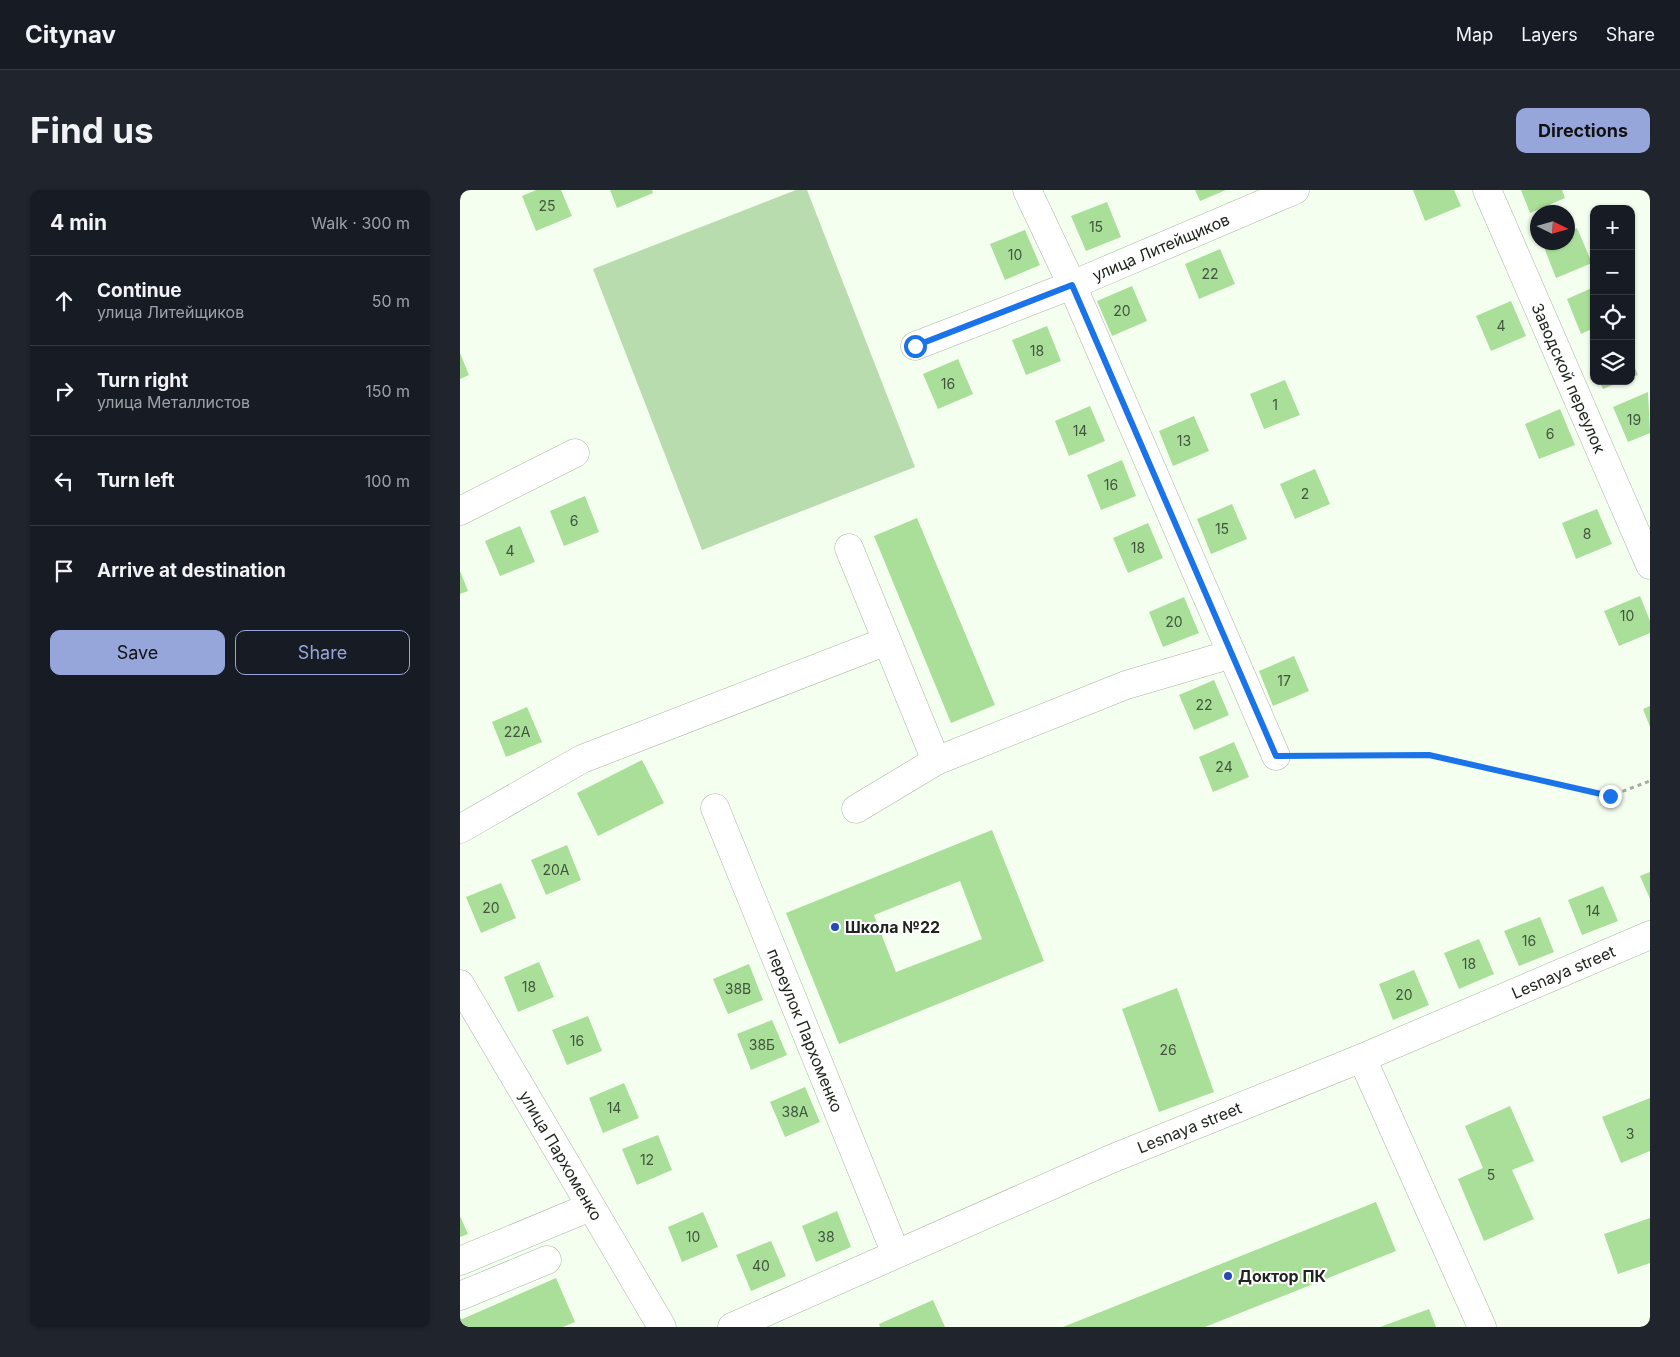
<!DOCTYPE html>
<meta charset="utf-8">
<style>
body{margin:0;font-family:Inter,sans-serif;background:#20242c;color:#f1f3f6}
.controls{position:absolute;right:15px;top:15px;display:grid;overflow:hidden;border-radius:10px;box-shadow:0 1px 4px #0004}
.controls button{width:45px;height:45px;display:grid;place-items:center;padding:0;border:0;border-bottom:1px solid #363941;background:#171b24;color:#f1f3f6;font:25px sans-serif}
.compass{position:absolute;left:1070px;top:15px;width:45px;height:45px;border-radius:50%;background:#171b24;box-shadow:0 1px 4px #0004;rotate:95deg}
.stop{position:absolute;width:15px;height:15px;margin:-11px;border:4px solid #1a73e8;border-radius:50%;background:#fff}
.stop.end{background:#1a73e8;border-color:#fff;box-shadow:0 1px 5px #0008}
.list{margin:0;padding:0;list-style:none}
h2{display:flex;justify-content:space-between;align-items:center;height:65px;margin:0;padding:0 20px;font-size:21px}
h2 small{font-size:16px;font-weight:400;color:#9ea1a6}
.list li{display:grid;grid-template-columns:32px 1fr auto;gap:15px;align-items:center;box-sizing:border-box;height:90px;padding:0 20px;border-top:1px solid #363941}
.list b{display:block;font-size:19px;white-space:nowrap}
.list p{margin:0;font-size:16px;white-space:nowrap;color:#9ea1a6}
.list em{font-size:16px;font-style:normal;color:#9ea1a6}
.actions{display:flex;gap:10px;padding:15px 20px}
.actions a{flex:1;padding:11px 0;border:1px solid #96a6da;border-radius:10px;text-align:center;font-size:18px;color:#96a6da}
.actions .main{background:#96a6da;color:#111}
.icon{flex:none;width:28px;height:28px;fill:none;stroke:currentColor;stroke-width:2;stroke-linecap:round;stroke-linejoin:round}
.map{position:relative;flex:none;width:1190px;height:1137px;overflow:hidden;border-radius:10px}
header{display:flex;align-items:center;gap:30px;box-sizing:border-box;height:70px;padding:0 25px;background:#171b24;border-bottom:1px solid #363941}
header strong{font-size:24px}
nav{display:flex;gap:28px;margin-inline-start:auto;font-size:18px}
.intro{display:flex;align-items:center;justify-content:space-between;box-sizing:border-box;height:120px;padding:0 30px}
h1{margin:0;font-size:35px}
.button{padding:12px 22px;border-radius:10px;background:#96a6da;color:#111;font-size:18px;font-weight:700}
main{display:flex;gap:30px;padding:0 30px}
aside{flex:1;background:#171b24;border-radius:10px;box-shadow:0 1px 4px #0004}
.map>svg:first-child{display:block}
.pitch{fill:#b8dcae}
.building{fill:#aadf9a;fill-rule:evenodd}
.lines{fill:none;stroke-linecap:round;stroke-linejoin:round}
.minor-casing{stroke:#a8b5a4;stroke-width:29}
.path{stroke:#a3aca0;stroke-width:3;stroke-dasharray:4 4;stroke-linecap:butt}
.minor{stroke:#fff;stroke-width:28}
.route{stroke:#1a73e8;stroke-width:6}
.poi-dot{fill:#2649b8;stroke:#fff;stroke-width:2}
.labels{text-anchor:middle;stroke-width:4;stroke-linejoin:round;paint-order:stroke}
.number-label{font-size:14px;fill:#42543d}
.street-label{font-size:16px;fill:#20251e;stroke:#fff}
.poi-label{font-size:16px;font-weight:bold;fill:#20251e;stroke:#fff;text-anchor:start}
</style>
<header>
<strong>Citynav</strong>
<nav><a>Map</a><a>Layers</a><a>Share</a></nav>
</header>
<div class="intro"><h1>Find us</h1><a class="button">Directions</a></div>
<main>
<aside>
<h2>4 min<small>Walk · 300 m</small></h2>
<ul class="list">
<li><svg class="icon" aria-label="ahead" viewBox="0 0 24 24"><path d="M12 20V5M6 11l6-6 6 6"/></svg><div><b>Continue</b><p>улица Литейщиков</p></div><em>50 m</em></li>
<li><svg class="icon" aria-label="right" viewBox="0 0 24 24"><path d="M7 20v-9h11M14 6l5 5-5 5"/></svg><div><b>Turn right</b><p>улица Металлистов</p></div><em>150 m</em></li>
<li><svg class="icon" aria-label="left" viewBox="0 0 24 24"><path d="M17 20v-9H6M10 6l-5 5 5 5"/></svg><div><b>Turn left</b></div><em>100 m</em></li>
<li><svg class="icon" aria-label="arrive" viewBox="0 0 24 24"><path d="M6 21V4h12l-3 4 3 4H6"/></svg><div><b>Arrive at destination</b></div></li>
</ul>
<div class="actions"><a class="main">Save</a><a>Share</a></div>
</aside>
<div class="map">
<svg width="1190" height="1137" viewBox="0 0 1190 1137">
<rect width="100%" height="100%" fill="#f4fff0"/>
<!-- pitch -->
<path class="pitch" d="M336,0H347L455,277L242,360L133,79Z"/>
<!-- building -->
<path class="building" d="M76,0H101L112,26L76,41L62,6Z
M150,0H192L193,3L157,18Z
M735,0H766L740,11Z
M953,0H994L1001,16L965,31Z
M1061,0H1102L1105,8L1070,23Z
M647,12L661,47L626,61L611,26Z
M1117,38L1132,73L1096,88L1082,52H1108V42Z
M565,40L580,75L545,90L530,54Z
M760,59L775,94L739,109L725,74Z
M672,96L687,131L652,146L637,111Z
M1134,97V138L1121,144L1107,109Z
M1051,111L1066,146L1031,161L1016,126Z
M587,136L601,171L566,185L552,150Z
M0,163L9,185L0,189Z
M498,169L513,204L478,219L463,184Z
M1171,169L1178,185L1171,187Z
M825,190L840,225L804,239L790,204Z
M1139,191H1162L1143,199Z
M1188,202L1190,243L1168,252L1153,217Z
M630,216L645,251L609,266L595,231Z
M1100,219L1115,255L1079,269L1065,234Z
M734,226L749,261L713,276L699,241Z
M662,270L676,306L641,320L627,285Z
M855,279L870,314L835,329L820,294Z
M125,306L139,342L104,356L90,321Z
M772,314L787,349L751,364L737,329Z
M1137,319L1152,354L1116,369L1102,333Z
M457,328L535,515L491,533L414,346Z
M688,333L703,368L668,383L653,348Z
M60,336L75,372L40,386L25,351Z
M0,381L8,401L0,404Z
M1180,406L1190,431V443L1159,456L1144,421Z
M724,407L739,443L703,457L689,422Z
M834,466L849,501L813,516L799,481Z
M754,490L769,525L734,540L719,505Z
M1190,516V537L1183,519Z
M67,517L82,552L46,567L32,532Z
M774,552L789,587L753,602L739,567Z
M182,570L204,613L138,646L117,603Z
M532,640L584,771L379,854L326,723ZM500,691L522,749L436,782L414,725Z
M107,655L121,690L86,705L71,670Z
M1190,682V709L1180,686Z
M41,693L56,728L21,743L6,707Z
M1143,696L1158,731L1122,745L1108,710Z
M1080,727L1094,762L1059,776L1044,741Z
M1019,749L1034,784L999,799L984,763Z
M79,772L94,807L58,822L44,787Z
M289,774L303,810L268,824L253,789Z
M954,780L969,815L933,830L919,794Z
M717,798L754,902L699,922L662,819Z
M128,826L142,861L107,875L92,840Z
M312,830L327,865L291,880L277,844Z
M164,893L179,928L143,943L129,908Z
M345,897L360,932L325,947L310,912Z
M1190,908V961L1161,973L1142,927Z
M1050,916L1074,971L1052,980L1074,1029L1024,1051L998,989L1023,978L1005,936Z
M198,945L212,980L177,995L162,959Z
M916,1012L936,1061L745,1137H603Z
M377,1021L391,1057L356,1072L342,1036Z
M243,1022L258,1057L222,1072L208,1037Z
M0,1026L8,1044L0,1047Z
M1190,1028V1073L1158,1084L1144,1044Z
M311,1051L326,1086L291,1101L276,1065Z
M96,1088L115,1132L103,1137H0V1130Z
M473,1110L485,1137H420L419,1134Z
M969,1119L976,1137H920Z"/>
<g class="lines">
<!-- minor casing -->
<g class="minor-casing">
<g id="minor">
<path d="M567,0L612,95L816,566"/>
<path id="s1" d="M1027,0L1190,375"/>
<path id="s2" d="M455,156L612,95L835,0"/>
<path d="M0,321L115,263"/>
<path d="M389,358L476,571"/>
<path id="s3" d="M255,618L436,1064"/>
<path d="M396,619L476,571L666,495L772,464"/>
<path d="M0,639L122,569L427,451"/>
<path id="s4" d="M0,794L202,1137"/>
<path d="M902,868L1022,1137"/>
<path d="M0,1071L130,1017"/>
<path d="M0,1106L87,1070"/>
<path id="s5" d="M272,1137L651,969L902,868L1190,745"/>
</g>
</g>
<!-- path -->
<path class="path" d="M840,566L969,565L1150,606L1190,591"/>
<!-- minor -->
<use href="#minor" class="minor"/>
</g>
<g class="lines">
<!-- route -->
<path class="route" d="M455,156L612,95L816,566L969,565L1150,606"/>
</g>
<!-- markers -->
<g class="poi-dot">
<circle cx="375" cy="737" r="5"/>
<circle cx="768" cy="1086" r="5"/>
</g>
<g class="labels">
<!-- number labels -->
<g class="number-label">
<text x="87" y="21">25</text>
<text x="636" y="42">15</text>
<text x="555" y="70">10</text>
<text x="750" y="89">22</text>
<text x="662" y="126">20</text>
<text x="1041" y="141">4</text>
<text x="577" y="166">18</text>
<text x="488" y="199">16</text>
<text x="815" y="220">1</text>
<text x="1174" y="235">19</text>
<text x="620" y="246">14</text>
<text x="1090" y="249">6</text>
<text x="724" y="256">13</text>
<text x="651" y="300">16</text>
<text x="845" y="309">2</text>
<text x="114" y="336">6</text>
<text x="762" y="344">15</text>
<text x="1127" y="349">8</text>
<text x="678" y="363">18</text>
<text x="50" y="366">4</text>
<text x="1167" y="431">10</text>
<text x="714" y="437">20</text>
<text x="824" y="496">17</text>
<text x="744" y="520">22</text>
<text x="57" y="547">22А</text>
<text x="764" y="582">24</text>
<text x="96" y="685">20А</text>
<text x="31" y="723">20</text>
<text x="1133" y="726">14</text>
<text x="1069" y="756">16</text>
<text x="1009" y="779">18</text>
<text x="69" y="802">18</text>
<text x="278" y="804">38В</text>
<text x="944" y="810">20</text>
<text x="117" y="856">16</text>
<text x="302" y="860">38Б</text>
<text x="708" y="865">26</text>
<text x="154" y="923">14</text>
<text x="335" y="927">38А</text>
<text x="1170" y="949">3</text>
<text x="187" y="975">12</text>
<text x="1031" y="990">5</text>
<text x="233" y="1052">10</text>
<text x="366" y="1052">38</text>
<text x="301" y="1081">40</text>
</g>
<!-- street labels -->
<g class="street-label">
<text dy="6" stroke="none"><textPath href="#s2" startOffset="265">улица Литейщиков</textPath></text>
<text dy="6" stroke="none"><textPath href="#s1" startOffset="205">Заводской переулок</textPath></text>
<text dy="6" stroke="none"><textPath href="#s5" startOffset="904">Lesnaya street</textPath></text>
<text dy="6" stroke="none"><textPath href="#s3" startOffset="240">переулок Пархоменко</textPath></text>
<text dy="6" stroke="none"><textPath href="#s5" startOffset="499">Lesnaya street</textPath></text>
<text dy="6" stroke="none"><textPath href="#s4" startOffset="199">улица Пархоменко</textPath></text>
</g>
<!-- poi labels -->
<g class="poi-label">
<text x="385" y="743">Школа №22</text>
<text x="778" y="1092">Доктор ПК</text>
</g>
</g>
</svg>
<div class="controls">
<button>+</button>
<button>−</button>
<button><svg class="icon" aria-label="locate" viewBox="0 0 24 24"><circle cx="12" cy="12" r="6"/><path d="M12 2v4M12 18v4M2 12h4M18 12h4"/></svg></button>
<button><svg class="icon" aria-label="layers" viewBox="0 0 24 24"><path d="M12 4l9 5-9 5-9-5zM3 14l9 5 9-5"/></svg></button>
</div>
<svg class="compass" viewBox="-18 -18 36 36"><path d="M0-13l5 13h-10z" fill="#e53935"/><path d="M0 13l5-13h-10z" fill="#9ea1a6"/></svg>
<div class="stop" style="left:455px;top:156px"></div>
<div class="stop end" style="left:1150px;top:606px"></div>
</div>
</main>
